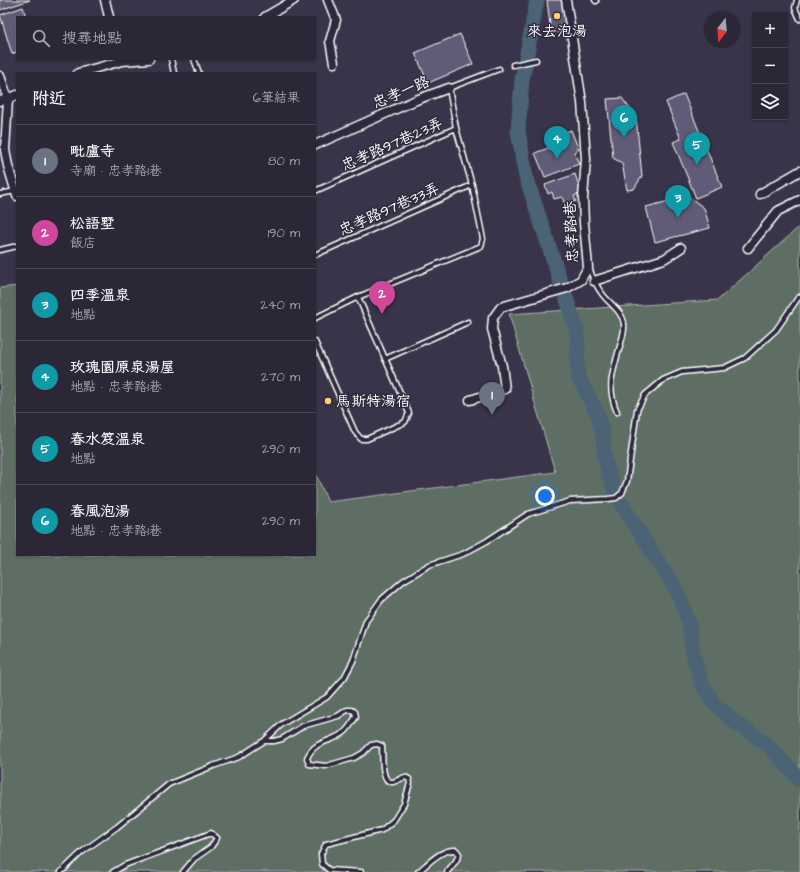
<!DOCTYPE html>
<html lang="zh-TW">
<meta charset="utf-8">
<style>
body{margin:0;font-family:"Architects Daughter","LXGW WenKai TC",sans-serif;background:#332f3f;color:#f1f3f6}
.controls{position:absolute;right:12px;top:12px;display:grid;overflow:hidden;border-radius:0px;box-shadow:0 1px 3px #0004}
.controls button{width:36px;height:36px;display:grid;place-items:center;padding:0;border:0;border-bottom:1px solid #474452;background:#2b2737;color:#f1f3f6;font:20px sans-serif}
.compass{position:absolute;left:704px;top:12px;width:36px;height:36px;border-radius:50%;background:#2b2737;box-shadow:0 1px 3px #0004;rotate:196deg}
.you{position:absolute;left:545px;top:496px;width:14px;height:14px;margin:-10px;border:3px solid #fff;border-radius:50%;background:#1a73e8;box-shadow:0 0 0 6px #1a73e833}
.badge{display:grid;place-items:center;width:26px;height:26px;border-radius:50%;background:#db2777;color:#fff;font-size:13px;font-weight:700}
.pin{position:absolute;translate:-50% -33px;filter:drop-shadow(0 1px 2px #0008)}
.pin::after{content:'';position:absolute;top:21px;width:14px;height:12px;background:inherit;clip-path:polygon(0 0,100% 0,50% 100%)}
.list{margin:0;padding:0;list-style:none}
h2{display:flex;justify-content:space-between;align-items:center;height:52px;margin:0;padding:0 16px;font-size:17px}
h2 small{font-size:13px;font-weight:400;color:#a6a5ad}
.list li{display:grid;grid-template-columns:26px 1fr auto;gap:12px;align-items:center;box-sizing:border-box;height:72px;padding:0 16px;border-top:1px solid #474452}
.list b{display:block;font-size:15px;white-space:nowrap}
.list p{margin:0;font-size:13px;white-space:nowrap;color:#a6a5ad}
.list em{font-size:13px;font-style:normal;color:#a6a5ad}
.icon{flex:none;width:22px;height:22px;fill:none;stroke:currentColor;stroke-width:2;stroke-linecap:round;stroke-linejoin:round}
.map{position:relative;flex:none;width:800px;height:872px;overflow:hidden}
.search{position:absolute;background:#2b2737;box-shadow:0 1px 3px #0004;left:16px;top:16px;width:300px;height:44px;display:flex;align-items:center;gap:10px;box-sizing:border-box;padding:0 14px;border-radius:0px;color:#a6a5ad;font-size:15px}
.panel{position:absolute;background:#2b2737;box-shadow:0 1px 3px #0004;left:16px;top:72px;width:300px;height:484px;border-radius:0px}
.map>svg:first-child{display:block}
.green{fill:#5e6e65;stroke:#aeb6b2}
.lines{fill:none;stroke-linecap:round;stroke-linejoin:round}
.river{stroke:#4b6375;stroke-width:15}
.building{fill:#605b78;stroke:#fff}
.service-casing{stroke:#fff;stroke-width:7}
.minor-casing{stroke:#fff;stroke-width:11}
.service{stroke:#2f2a3d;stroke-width:4}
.minor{stroke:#2f2a3d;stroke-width:8}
.poi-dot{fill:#ffd166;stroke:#2f2a3d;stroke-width:1.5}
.labels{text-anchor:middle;stroke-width:3;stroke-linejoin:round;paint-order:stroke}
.poi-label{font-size:15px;fill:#fff;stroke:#2f2a3d}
.street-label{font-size:15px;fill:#fff;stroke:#2f2a3d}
</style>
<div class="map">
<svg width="800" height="872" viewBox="0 0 800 872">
<rect width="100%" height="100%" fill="#393449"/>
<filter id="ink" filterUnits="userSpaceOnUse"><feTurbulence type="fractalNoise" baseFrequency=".025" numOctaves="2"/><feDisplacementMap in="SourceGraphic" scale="8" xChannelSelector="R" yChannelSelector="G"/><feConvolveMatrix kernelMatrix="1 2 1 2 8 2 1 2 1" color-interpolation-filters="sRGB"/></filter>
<g filter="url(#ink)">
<!-- green -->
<path class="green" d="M800,226V872H0V288L17,286V555H315V472L328,502L555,472L509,314L718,300Z"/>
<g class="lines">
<!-- river -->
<path class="river" d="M537,0L522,80L518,131L526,177L561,283
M566,297L577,331L578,344L577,361L578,376L598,415L602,431L605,461L615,493
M621,503L677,591L689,622L693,653L702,684L713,702L735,722L769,746L800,780"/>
</g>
<!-- building -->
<path class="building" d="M0,0H30L0,10Z
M547,0H563L567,31L551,33Z
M23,7L26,17H17V52L12,54L0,15Z
M460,34L473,64L428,83L415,53Z
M684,94L722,187L696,198L673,142L681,139L666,102Z
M622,98L636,117L642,176L634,189L627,190L622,163L613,158L607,99Z
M571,130L579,150L574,152L579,164L545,177L535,153L559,144L556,136Z
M575,174L581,193L574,196L576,201L565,205L562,197L554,199L552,192L548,194L545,185Z
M688,196L704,208L710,228L655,242L646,207Z"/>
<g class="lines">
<!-- service casing -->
<g class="service-casing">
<path id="service" d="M595,0L596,1
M797,0L795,8L800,19
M171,59L174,73
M194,59L199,73
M513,65L536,60
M315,191L456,128
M0,194L15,191
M0,250L17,246
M315,255L472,185
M589,267C592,277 596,286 603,295C610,304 623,312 624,324C625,331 622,339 620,346C613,372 606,386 617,412
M315,318L358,297L481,246L483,239L472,185L456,128L449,88L499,69
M315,342L355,432L361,439H367L405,422L409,413L358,297
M385,359L468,322
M264,741H274L282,739L303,726L338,716L347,710H352L355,712L356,717C352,722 348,731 342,734C328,743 314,741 307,758L309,764L326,766L354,758L363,753L371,745L377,744L382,746C383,754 380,784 393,782C397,781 402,778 405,777L409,779L410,783L404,804L394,820L382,830L326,844L321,854L322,864L329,870L361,872
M61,872L82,852L117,827L169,784L213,766L239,757L264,741L282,724L327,697L344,678L353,661L366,621L381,600L403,581L429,565L463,554L487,541L528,514L570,501L608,499L616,498L622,493L627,481L637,410L645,395L663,380L682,372L724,368L745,358L776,330L798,298L800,297
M113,872L125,865L211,833L217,838L211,847L194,859L183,872
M418,872C429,863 441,849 456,850L459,854L456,861L447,872"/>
</g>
<!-- minor casing -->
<g class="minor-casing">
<path id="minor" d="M105,0L109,17
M328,0L336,20L330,41L334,63
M265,17L294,0
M78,73L122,61L149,59
M0,76L8,99L5,150L8,166L17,196
M0,101L8,99L17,95
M315,145L416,100L449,88
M760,194L800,171
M748,248L778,211L800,200
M594,281L664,259L681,248
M470,400L505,389L502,366L492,329L493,318L501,307L567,288L581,280L588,267L584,223L583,198L586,159L582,102L566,0"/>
</g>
<!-- service -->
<use href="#service" class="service"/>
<!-- minor -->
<use href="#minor" class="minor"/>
</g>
</g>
<!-- markers -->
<g class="poi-dot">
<circle cx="557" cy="16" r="4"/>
<circle cx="328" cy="401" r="4"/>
</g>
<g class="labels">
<!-- poi labels -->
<g class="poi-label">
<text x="557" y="36">來去泡湯</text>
<text x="336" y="406" text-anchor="start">馬斯特湯宿</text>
</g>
<!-- street labels -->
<g class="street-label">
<text transform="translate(401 92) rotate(-23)" y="5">忠孝一路</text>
<text transform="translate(392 144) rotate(-24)" y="5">忠孝路97巷23弄</text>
<text transform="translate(389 209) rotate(-24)" y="5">忠孝路97巷33弄</text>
<text transform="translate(571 232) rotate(-93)" y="5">忠孝路1巷</text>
</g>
</g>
</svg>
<div class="controls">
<button>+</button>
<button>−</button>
<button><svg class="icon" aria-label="layers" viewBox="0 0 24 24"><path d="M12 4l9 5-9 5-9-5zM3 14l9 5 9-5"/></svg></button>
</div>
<svg class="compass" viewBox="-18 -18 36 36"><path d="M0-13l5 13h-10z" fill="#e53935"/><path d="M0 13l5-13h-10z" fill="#a6a5ad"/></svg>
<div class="you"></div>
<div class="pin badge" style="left:492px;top:415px;background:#6b7280">1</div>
<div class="pin badge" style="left:382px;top:314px;background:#d1479c">2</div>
<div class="pin badge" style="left:678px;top:218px;background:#0f9aa8">3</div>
<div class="pin badge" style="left:557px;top:159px;background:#0f9aa8">4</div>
<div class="pin badge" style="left:697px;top:165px;background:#0f9aa8">5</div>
<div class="pin badge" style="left:624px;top:138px;background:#0f9aa8">6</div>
<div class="search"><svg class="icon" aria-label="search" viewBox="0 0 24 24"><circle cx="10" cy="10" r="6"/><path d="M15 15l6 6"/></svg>搜尋地點</div>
<section class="panel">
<h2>附近<small>6筆結果</small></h2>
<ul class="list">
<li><span class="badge" style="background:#6b7280">1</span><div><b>毗盧寺</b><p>寺廟 · 忠孝路1巷</p></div><em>80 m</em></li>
<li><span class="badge" style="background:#d1479c">2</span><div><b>松語墅</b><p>飯店</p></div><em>190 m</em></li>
<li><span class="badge" style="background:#0f9aa8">3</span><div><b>四季溫泉</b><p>地點</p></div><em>240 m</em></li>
<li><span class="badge" style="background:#0f9aa8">4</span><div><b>玫瑰園原泉湯屋</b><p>地點 · 忠孝路1巷</p></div><em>270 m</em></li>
<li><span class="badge" style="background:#0f9aa8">5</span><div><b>春水笈溫泉</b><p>地點</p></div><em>290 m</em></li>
<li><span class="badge" style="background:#0f9aa8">6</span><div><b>春風泡湯</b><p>地點 · 忠孝路1巷</p></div><em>290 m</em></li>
</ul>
</section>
</div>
